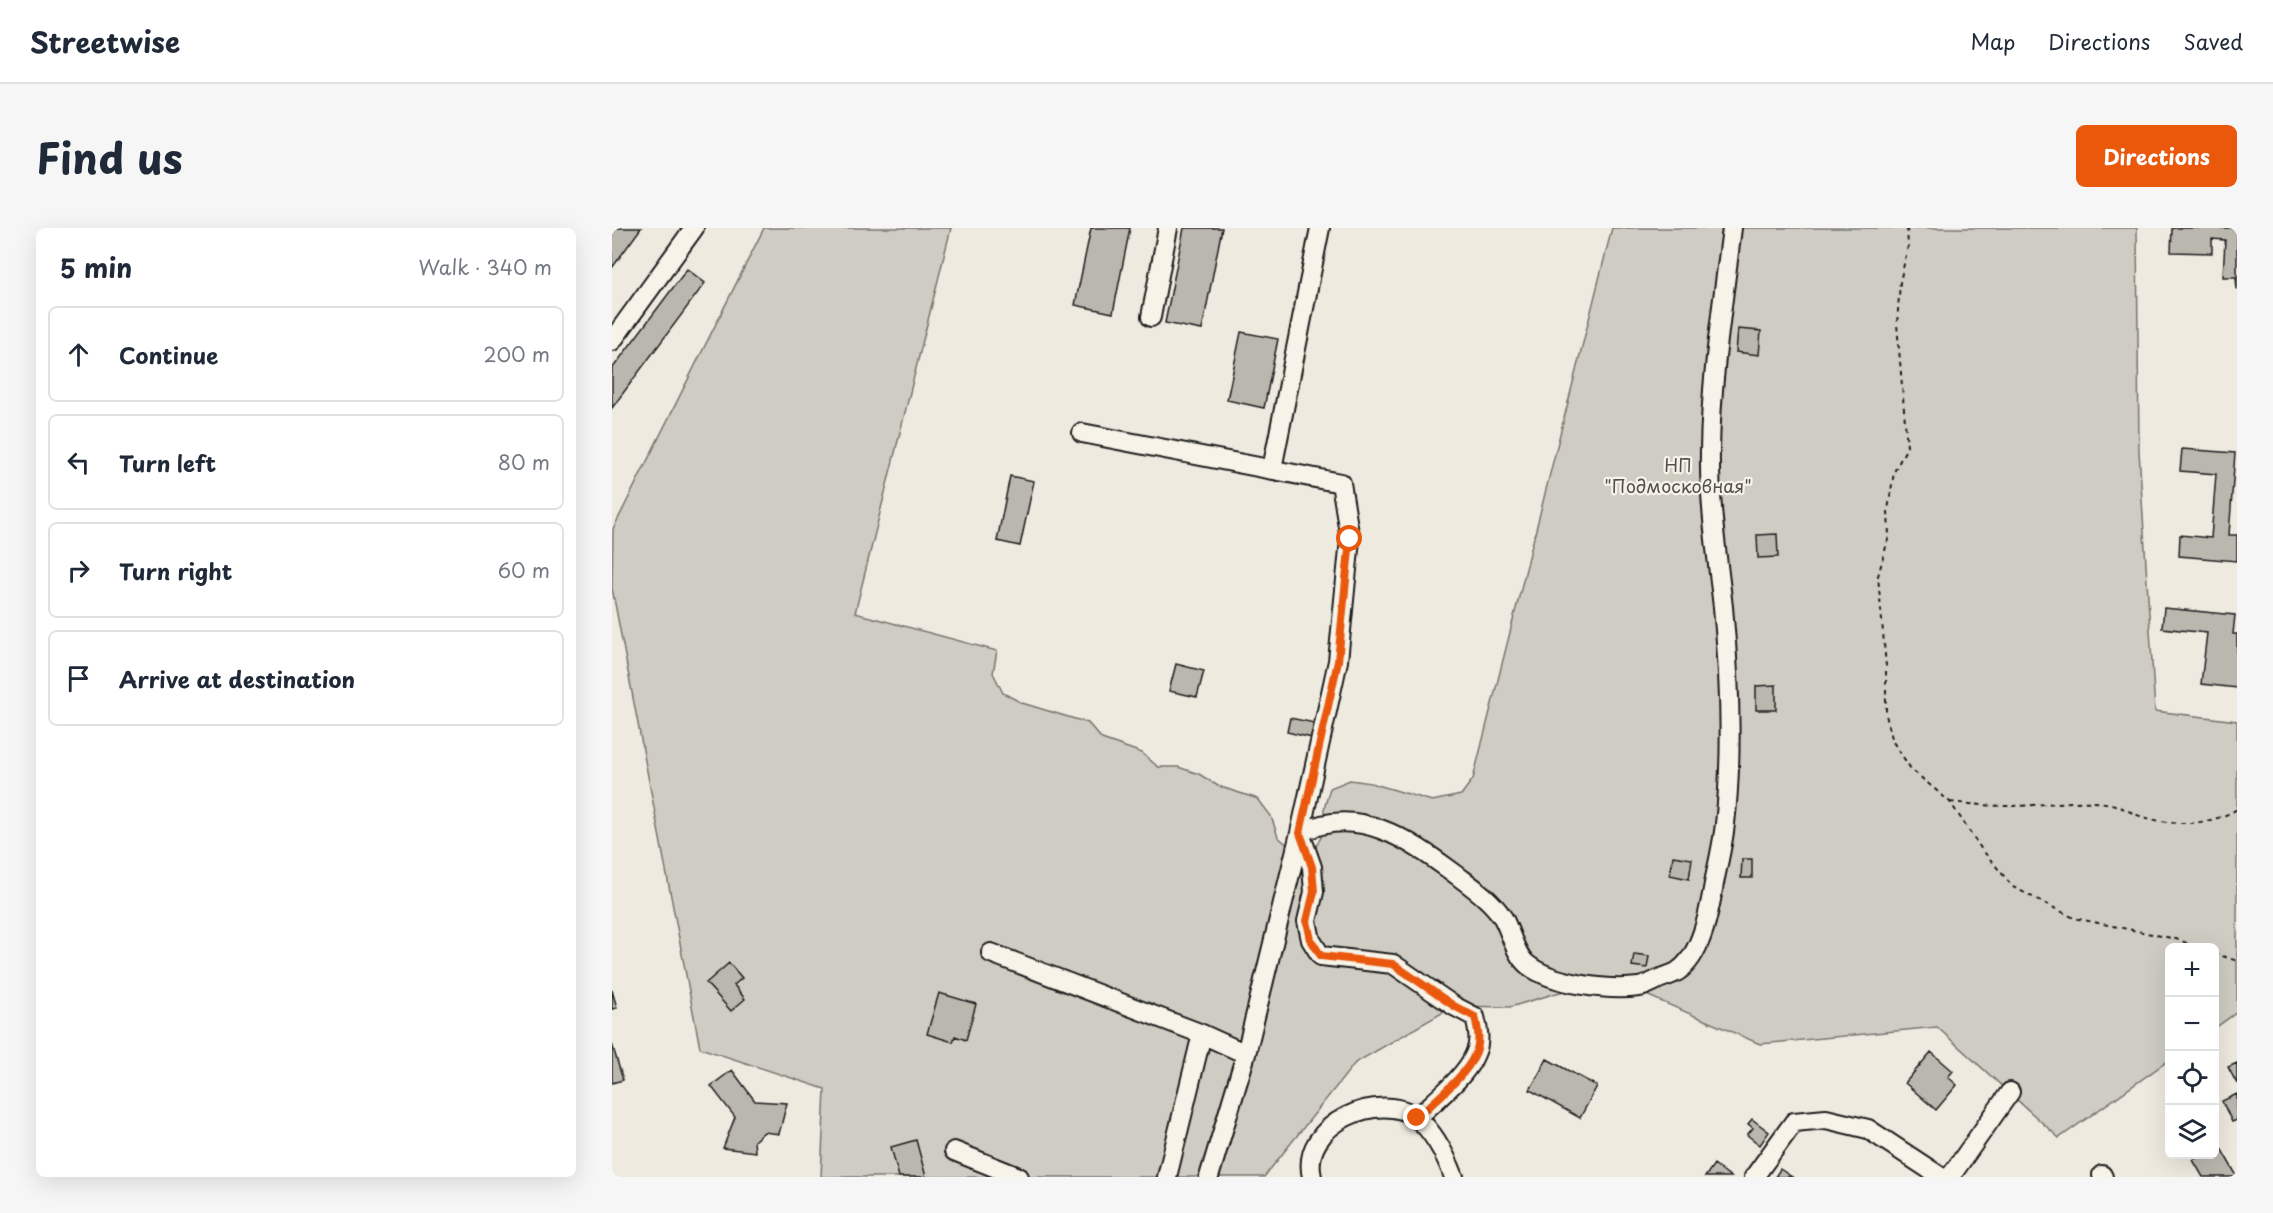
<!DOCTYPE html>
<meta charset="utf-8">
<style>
body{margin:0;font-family:"Playpen Sans",sans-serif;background:#f6f6f7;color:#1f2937}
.controls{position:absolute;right:18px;bottom:18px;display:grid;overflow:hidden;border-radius:9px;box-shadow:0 6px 24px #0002}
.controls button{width:54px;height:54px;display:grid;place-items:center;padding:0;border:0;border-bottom:2px solid #e0e1e3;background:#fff;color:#1f2937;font:30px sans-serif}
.stop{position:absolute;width:18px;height:18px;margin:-14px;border:4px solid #ea580c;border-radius:50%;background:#fff}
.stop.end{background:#ea580c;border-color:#fff;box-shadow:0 2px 6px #0008}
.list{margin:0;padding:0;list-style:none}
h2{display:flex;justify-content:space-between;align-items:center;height:78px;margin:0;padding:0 24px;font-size:26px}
h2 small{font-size:20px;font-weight:400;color:#747a83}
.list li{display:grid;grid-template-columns:39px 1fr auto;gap:18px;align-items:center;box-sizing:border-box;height:96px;margin:0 12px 12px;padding:0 12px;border:2px solid #e0e1e3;border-radius:9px}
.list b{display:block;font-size:22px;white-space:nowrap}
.list em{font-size:20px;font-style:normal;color:#747a83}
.icon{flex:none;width:33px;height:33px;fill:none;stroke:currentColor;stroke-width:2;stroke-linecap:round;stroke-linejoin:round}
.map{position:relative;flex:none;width:1625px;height:949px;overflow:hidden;border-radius:9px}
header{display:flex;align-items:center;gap:36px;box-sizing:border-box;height:84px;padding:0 30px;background:#fff;border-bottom:2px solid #e0e1e3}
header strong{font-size:28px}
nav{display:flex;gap:33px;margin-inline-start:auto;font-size:21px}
.intro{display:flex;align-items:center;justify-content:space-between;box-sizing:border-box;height:144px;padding:0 36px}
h1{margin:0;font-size:42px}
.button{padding:15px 27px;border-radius:9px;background:#ea580c;color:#fff;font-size:21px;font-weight:700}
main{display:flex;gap:36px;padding:0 36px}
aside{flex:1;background:#fff;border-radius:9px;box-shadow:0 6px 24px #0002}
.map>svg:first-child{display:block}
.green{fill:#cfccc3;stroke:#767470;stroke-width:1.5}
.building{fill:#bab7af;stroke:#1c1c1c;stroke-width:1.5}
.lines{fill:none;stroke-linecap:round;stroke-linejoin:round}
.minor-casing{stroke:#1c1c1c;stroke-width:22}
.path{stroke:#1c1c1c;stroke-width:2;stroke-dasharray:4.5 4.5;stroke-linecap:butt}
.minor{stroke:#f7f3e8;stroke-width:18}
.route{stroke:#ea580c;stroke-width:8}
.labels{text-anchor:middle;stroke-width:4.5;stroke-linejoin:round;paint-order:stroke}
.park-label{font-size:18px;fill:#52514e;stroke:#f7f3e8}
</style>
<header>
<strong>Streetwise</strong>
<nav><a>Map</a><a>Directions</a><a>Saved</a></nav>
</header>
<div class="intro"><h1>Find us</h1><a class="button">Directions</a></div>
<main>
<aside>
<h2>5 min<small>Walk · 340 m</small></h2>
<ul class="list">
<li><svg class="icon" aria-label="ahead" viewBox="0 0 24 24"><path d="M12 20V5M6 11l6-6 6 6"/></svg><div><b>Continue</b></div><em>200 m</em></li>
<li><svg class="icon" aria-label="left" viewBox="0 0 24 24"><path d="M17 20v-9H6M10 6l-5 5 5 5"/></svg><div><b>Turn left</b></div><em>80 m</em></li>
<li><svg class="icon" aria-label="right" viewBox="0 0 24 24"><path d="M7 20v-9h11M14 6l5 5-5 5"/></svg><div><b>Turn right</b></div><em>60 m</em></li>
<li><svg class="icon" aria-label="arrive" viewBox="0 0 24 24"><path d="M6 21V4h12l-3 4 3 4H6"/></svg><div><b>Arrive at destination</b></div></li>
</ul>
</aside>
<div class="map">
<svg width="1625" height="949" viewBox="0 0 1625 949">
<rect width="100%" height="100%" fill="#eeeae0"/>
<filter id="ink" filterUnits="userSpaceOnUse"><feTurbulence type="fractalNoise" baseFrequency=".0167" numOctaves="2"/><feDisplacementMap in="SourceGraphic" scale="12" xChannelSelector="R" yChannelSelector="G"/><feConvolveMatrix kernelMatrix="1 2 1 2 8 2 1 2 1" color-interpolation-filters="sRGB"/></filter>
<g filter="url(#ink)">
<!-- green -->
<path class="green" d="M152,0H339L243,385L385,423L381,445L391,465L410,475L476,495L490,511L530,525L546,539H566L587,546L606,558L646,571L659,588L666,609L682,622H702L713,602L712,581L718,560L738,552L759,555L820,573L849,567L861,551L1000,0H1525L1527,223L1543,483L1625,493V784L1603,800L1602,720H1558L1557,832L1447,910L1325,799L1148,816L995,750L898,779L842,778L743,835L652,949H209L213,861L88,820L0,360L1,301Z"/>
<!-- building -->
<path class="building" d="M0,0H29L0,40Z
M479,0H518L501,85L463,77Z
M572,0H610L590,102L553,95Z
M1560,0H1625V62L1624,49H1611L1613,12L1600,11V25L1559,24Z
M75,41L93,55L0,180V141Z
M1126,101L1149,103L1147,127L1124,124Z
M629,104L666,111L652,180L615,172Z
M1570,221L1623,225L1617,307H1625V333L1567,328L1568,307L1599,310L1604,246L1568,243Z
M398,248L422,253L408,318L385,313Z
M1165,306L1166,329L1146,330L1145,307Z
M1552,380L1623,387L1621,406H1625V460L1589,456L1595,405L1550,400Z
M564,436L592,443L585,469L557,463Z
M1164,457V482H1144V458Z
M678,490L703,495L700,510L675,504Z
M1061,628L1080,631L1077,651L1058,647Z
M1130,631H1140V650H1129Z
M1022,726L1037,728L1035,740L1020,738Z
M117,735L130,750L122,757L133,771L119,783L94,755Z
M0,762L5,780L0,781Z
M327,765L364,776L354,812L343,808L341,814L315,806Z
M0,816L11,852L0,855Z
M1319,824L1341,843L1336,849L1345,857L1324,882L1293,855Z
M935,831L985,858L968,890L918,862Z
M1625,835V856L1616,839Z
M120,842L143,873L175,875L167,906L152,904L142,913L143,924L111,920L123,889L99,858Z
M1625,866V892L1620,894L1610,873Z
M1140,891L1157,904L1148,917L1135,907L1141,900L1136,896Z
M304,912L314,949H287L279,919Z
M1607,917L1625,948V949H1591L1581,932L1591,926H1602V919Z
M1102,936L1119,949H1093Z
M1168,941L1180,949H1163Z"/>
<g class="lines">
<!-- minor casing -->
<g class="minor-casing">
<path id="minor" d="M539,89L556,0
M0,113L82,0
M470,205L729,255L738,311L726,433L688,605L634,826L597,949
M660,241L708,0
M379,725L590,806L634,826
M805,890C822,873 854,849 863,826C869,814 866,801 863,789L842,778L781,736L709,728L699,712L695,693L702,664L700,639L688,605C745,576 796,611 842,645C859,658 879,671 891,690C899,704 903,727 916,737C940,756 997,763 1027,759C1034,758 1042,753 1049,750C1055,748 1062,746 1066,743C1091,726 1098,678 1103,650C1107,632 1111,614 1113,596C1121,525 1118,451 1111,379C1105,327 1097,275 1098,223C1099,148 1111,74 1120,0
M342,923L407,949
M1490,947L1491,949
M555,949L590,806
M700,949C687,896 769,861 805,890C823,905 834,928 842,949
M1142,949L1182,894L1214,891L1256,901L1329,949
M1338,949L1398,864"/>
</g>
<!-- path -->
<path class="path" d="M1295,0L1296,18L1288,54L1285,96L1295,219L1282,244L1276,282L1277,308L1266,348L1274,438V487L1281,514L1299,541L1338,574L1368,619L1401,659L1462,690L1564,711L1588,720
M1338,574C1358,576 1377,578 1397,578C1429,578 1462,571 1494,575C1505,576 1517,584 1528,588C1560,598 1596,599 1625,581
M1602,725L1625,733"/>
<!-- minor -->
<use href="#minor" class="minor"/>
</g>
</g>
<g class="lines" filter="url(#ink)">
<!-- route -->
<path class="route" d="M738,311L726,433L688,605L700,639L702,664L695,693L699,712L709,728L781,736L842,778L863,789C866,801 869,814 863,826C855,847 821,874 805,890"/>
</g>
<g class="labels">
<!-- park labels -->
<g class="park-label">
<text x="1066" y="244">НП<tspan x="1066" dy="21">"Подмосковная"</tspan></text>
</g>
</g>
</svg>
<div class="controls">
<button>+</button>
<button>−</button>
<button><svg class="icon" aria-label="locate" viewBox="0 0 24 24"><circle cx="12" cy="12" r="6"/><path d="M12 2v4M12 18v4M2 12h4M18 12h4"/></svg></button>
<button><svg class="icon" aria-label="layers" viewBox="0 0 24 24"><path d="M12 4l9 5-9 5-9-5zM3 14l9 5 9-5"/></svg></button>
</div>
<div class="stop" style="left:738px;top:311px"></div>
<div class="stop end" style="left:805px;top:890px"></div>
</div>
</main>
